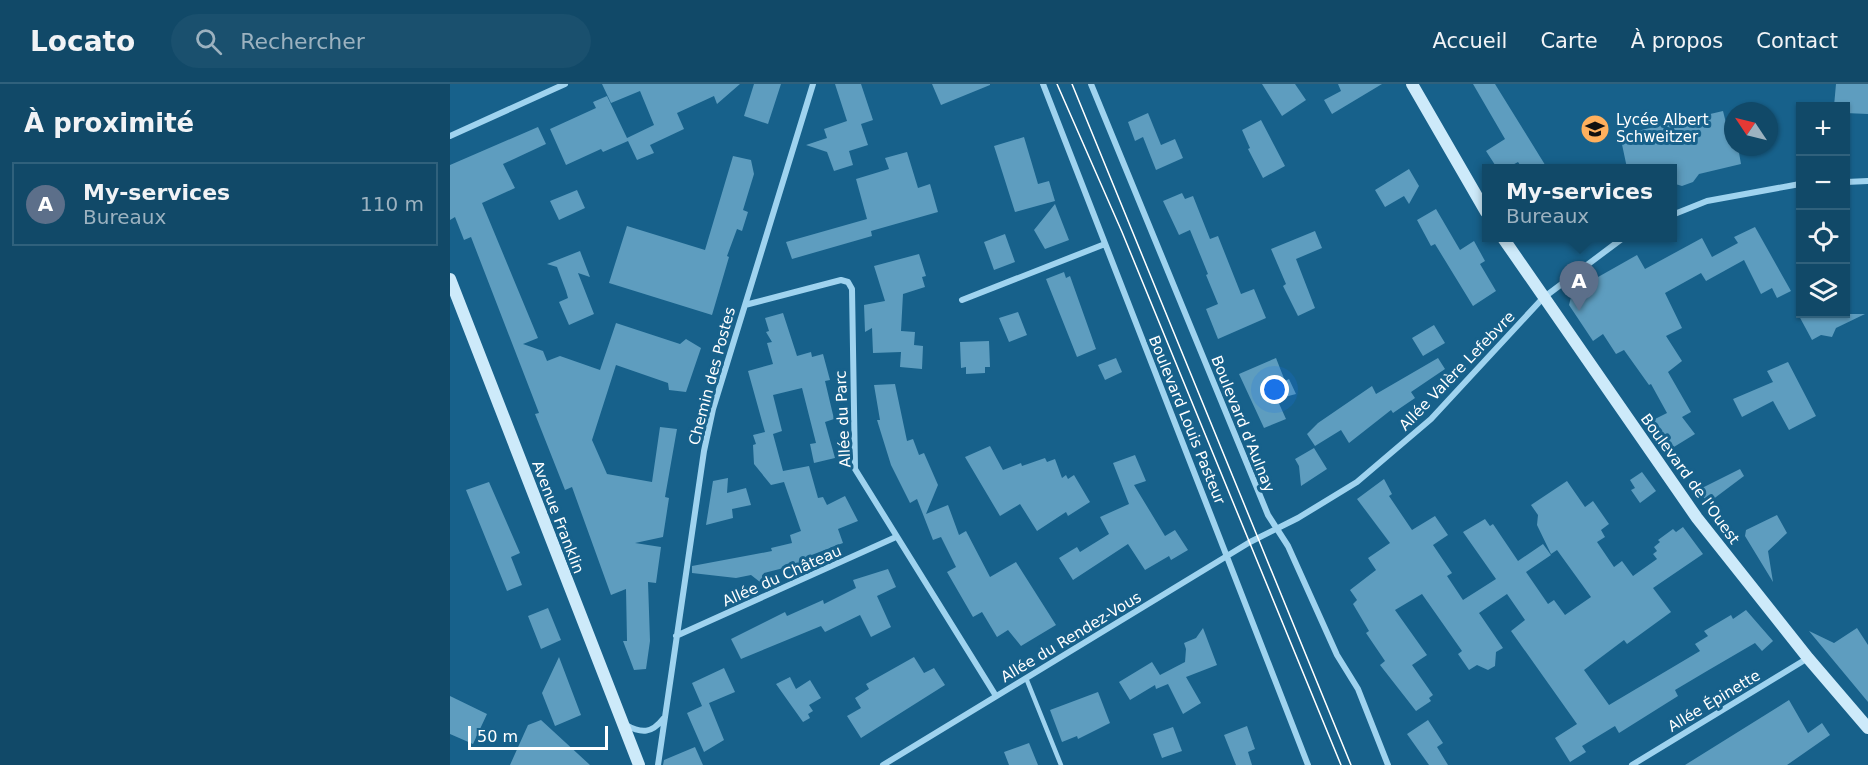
<!DOCTYPE html>
<html lang="fr">
<meta charset="utf-8">
<style>
body{margin:0;font-family:"DejaVu Sans",sans-serif;background:#1a506e;color:#f1f3f6}
.controls{position:absolute;right:18px;top:18px;display:grid;overflow:hidden;border-radius:0px;box-shadow:0 2px 4px #0004}
.controls button{width:54px;height:54px;display:grid;place-items:center;padding:0;border:0;border-bottom:2px solid #30617c;background:#114968;color:#f1f3f6;font:30px sans-serif}
.compass{position:absolute;left:1274px;top:18px;width:54px;height:54px;border-radius:50%;background:#114968;box-shadow:0 2px 4px #0004;rotate:305deg}
.scale{position:absolute;left:18px;bottom:15px;width:140px;box-sizing:border-box;padding-left:6px;border:3px solid #fff;border-top:0;font-size:16px;line-height:21px;white-space:nowrap;color:#fff;-webkit-text-stroke:4px #17618b;paint-order:stroke}
.you{position:absolute;left:825px;top:306px;width:21px;height:21px;margin:-15px;border:4px solid #fff;border-radius:50%;background:#1a73e8;box-shadow:0 0 0 9px #1a73e833}
.badge{display:grid;place-items:center;width:39px;height:39px;border-radius:50%;background:#bca0f2;color:#fff;font-size:20px;font-weight:700}
.pin{position:absolute;translate:-50% -50px;filter:drop-shadow(0 2px 3px #0008)}
.pin::after{content:'';position:absolute;top:32px;width:21px;height:18px;background:inherit;clip-path:polygon(0 0,100% 0,50% 100%)}
.popup{position:absolute;left:1032px;top:80px;width:195px;height:78px;box-sizing:border-box;display:grid;place-content:center;border-radius:0px;background:#114968;filter:drop-shadow(0 2px 4px #0005);font-size:20px;white-space:nowrap;color:#9cb2c0}
.popup b{font-size:22px;color:#f1f3f6}
.popup::after{content:'';position:absolute;left:50%;top:100%;margin-left:-12px;border:12px solid transparent;border-top-color:#114968}
.list{margin:0;padding:0;list-style:none}
h2{display:flex;justify-content:space-between;align-items:center;height:78px;margin:0;padding:0 24px;font-size:26px}
h2 small{font-size:20px;font-weight:400;color:#9cb2c0}
.list li{display:grid;grid-template-columns:39px 1fr auto;gap:18px;align-items:center;box-sizing:border-box;height:84px;margin:0 12px 12px;padding:0 12px;border:2px solid #30617c;border-radius:0px}
.list b{display:block;font-size:22px;white-space:nowrap}
.list p{margin:0;font-size:20px;white-space:nowrap;color:#9cb2c0}
.list em{font-size:20px;font-style:normal;color:#9cb2c0}
.icon{flex:none;width:33px;height:33px;fill:none;stroke:currentColor;stroke-width:2;stroke-linecap:round;stroke-linejoin:round}
.map{position:relative;flex:none;width:1418px;height:681px;overflow:hidden}
header{display:flex;align-items:center;gap:36px;box-sizing:border-box;height:84px;padding:0 30px;background:#114968;border-bottom:2px solid #30617c}
header strong{font-size:28px}
nav{display:flex;gap:33px;margin-inline-start:auto;font-size:21px}
.search{width:420px;height:54px;background:#1a506e;display:flex;align-items:center;gap:15px;box-sizing:border-box;padding:0 21px;border-radius:33px;color:#9cb2c0;font-size:22px}
main{display:flex}
aside{flex:1;background:#114968}
.map>svg:first-child{display:block}
.building{fill:#5e9dbf}
.lines{fill:none;stroke-linecap:round;stroke-linejoin:round}
.lane{stroke:#9fd3ef;stroke-width:4.5}
.street{stroke:#9fd3ef;stroke-width:6}
.secondary{stroke:#cdeafa;stroke-width:12}
.tram{stroke:#fff;stroke-width:1.5}
.labels{text-anchor:middle;stroke-width:6;stroke-linejoin:round;paint-order:stroke}
.poi-label{font-size:15px;fill:#fff;stroke:#17618b;text-anchor:start}
.street-label{font-size:15px;fill:#fff;stroke:#17618b}
</style>
<header>
<strong>Locato</strong>
<div class="search"><svg class="icon" aria-label="search" viewBox="0 0 24 24"><circle cx="10" cy="10" r="6"/><path d="M15 15l6 6"/></svg>Rechercher</div>
<nav><a>Accueil</a><a>Carte</a><a>À propos</a><a>Contact</a></nav>
</header>
<main>
<aside>
<h2>À proximité<small></small></h2>
<ul class="list">
<li><span class="badge" style="background:#5c6f8a">A</span><div><b>My-services</b><p>Bureaux</p></div><em>110 m</em></li>
</ul>
</aside>
<div class="map">
<svg width="1418" height="681" viewBox="0 0 1418 681">
<rect width="100%" height="100%" fill="#17618b"/>
<!-- building -->
<path class="building" d="M152,0H290L267,20L264,12L227,29L234,45L200,61L204,69L187,76L178,57L153,68L151,65L116,81L100,45L146,24L143,18L157,12L177,54L204,41L190,7L161,19Z
M304,0H331L318,40L294,32Z
M385,0H411L423,36L411,40L418,61L399,67L403,81L384,87L377,68L356,61L377,54L374,45L397,37Z
M482,0H540V1L491,21Z
M812,0H845L856,16L832,32Z
M888,0H932L882,30L874,16L891,7Z
M1023,0H1045L1097,84H1072L1068,78L1057,84H1047L1036,67L1055,55Z
M1386,0H1418V30L1395,29V22H1384Z
M1273,27L1282,63H1288L1291,80L1249,90L1243,98L1232,102L1222,99V84H1177L1170,51Z
M698,29L711,61L725,55L733,74L706,86L693,53L685,57L678,38Z
M811,36L835,82L813,94L798,65L800,64L792,46Z
M88,43L96,60L53,80L65,104L32,119L88,254L73,260L93,267L97,277L110,272L150,286L166,239L230,260L236,255L251,264L236,308L219,306L218,299L166,281L142,356L157,390L202,398L210,343L227,345L215,413L219,414L213,453L185,459L211,463L206,499L198,498L200,557L196,585L184,586L173,557H177L176,505L161,511L122,403L115,406L85,330L89,329L21,153L14,156L5,133L0,136V81Z
M574,53L588,100L599,97L605,117L565,128L544,62Z
M457,68L468,104L480,100L488,128L421,147L422,152L342,175L336,158L417,135L406,95L439,85L435,74Z
M283,72L301,76L304,90L293,126L298,128L292,147L287,145L277,172L279,173L262,231L159,199L177,142L255,166Z
M959,85L969,102L959,120L954,112L935,123L925,106Z
M127,106L135,124L109,136L100,117Z
M732,109L735,115L743,112L760,155L768,152L791,210L804,205L816,234L768,255L756,225L768,220L756,191L758,190L740,146L729,151L713,117Z
M605,120L619,156L595,165L584,146Z
M986,125L1010,166L1024,157L1035,177L1030,180L1046,207L1023,222L985,160L981,162L967,136Z
M1305,143L1341,207L1327,214L1322,204L1311,210L1294,176L1256,197L1251,189L1215,209L1232,244L1216,252L1232,277L1218,288L1241,328L1232,333L1245,350L1219,366L1199,338L1217,329L1201,300L1199,301L1174,266L1166,270L1153,250L1143,257L1119,221L1121,213L1141,197L1187,171L1195,185L1252,154L1262,173L1288,159L1284,153Z
M865,147L872,164L846,175L865,224L848,232L833,202L836,200L821,165Z
M555,150L565,178L544,186L534,158Z
M130,167L140,193L128,189L144,230L119,241L109,218L118,214L116,207L107,183L97,180Z
M469,170L476,192L472,193L475,203L453,210L451,247L465,248L464,261L473,262L472,285L450,283L451,268L423,269L422,244L415,248L414,221L435,217L424,182Z
M614,188L616,194L620,192L646,265L627,273L596,195Z
M568,228L577,251L559,258L549,234Z
M333,229L347,272L361,268L362,273L373,270L380,296L375,297L384,335L375,338L385,374L364,379L360,360L366,359L352,304L323,311L332,347L323,350L333,387L359,382L368,414L373,413L377,421L395,412L408,437L388,445L393,459L359,472L361,477L314,489L310,498L301,491L286,494L242,489V482L322,467L321,464L342,459L340,451L351,447L334,398L321,401L304,380L303,361L306,360L303,351L315,348L298,287L323,280L317,259L322,258L316,248L319,247L315,234Z
M1348,230H1415L1386,244L1382,253L1371,251L1362,256Z
M984,241L995,259L973,272L962,254Z
M539,257L540,283H535V289L516,290V283L511,284L510,258Z
M666,274L672,288L655,296L648,281Z
M826,274L835,297L839,295L846,310L827,315L836,335L814,344L789,290Z
M988,274L995,285L961,308L965,314L943,329L941,326L899,359L891,346L865,362L857,350L868,339L922,302L926,310Z
M1338,278L1366,332L1339,346L1323,317L1292,333L1283,315L1323,298L1317,287Z
M445,300L457,357L463,355L469,371L474,369L488,401L476,430L498,421L509,451L516,447L540,493L566,478L606,541L571,562L558,546L547,553L532,528L523,533L497,488L506,483L491,453L483,456L467,415L460,419L441,381L427,336H430L424,301Z
M540,362L553,386L571,379L572,382L595,374L597,378L605,375L612,394L616,391L618,395L624,391L640,418L618,432L616,428L587,447L570,420L550,432L515,373Z
M864,364L877,385L851,402L849,382L845,375Z
M685,371L696,397L684,401L715,452L725,446L738,466L721,476L719,472L695,486L678,460L623,496L609,474L627,463L630,468L659,450L650,433L679,420L663,379Z
M1290,385L1294,392L1258,419L1248,406Z
M1192,388L1206,407L1190,419L1181,406L1185,404L1180,396Z
M278,394L277,409L296,404L301,421L282,425L283,434L256,441L263,397Z
M934,395L942,410L939,412L962,446L985,432L998,451L983,461L1002,489L997,492L1013,516L1046,495L1013,448L1035,435L1040,442L1043,440L1068,477L1093,460L1101,471L1076,488L1098,520L1104,516L1115,531L1141,513L1107,466L1101,470L1087,441L1088,431L1081,421L1117,397L1135,423L1143,417L1159,440L1151,446L1155,453L1147,458L1164,483L1172,477L1183,492L1207,475L1203,470L1207,467L1204,463L1210,458L1208,456L1223,445L1226,448L1233,443L1253,470L1203,504L1221,528L1177,560L1174,556L1134,586L1159,621L1250,567L1245,560L1258,552L1254,547L1281,531L1283,535L1296,526L1323,557L1312,567L1305,559L1257,587L1225,606L1228,612L1169,649L1165,642L1132,662L1136,668L1120,678L1105,654L1127,640L1061,547L1075,536L1057,510L1029,529L1053,564L1046,568L1045,582L1038,586L1027,581L1019,586L1008,570L1012,567L972,510L945,526L977,571L962,581L983,611L979,614L981,617L966,627L930,581L935,577L916,549L919,547L903,520L907,516L900,506L926,486L918,474L940,459L907,415Z
M39,398L70,469L61,473L72,501L57,507L16,406Z
M1327,431L1337,449L1318,467L1323,498L1295,452L1296,446Z
M438,485L446,503L427,512L441,543L421,553L410,531L375,548L371,542L291,575L281,555L335,528L337,532L373,516L374,520L406,504L403,496Z
M98,524L111,556L91,565L78,532Z
M753,544L767,581L736,593L751,619L733,630L718,600L706,605L705,601L680,616L669,598L702,578L710,591L735,578L736,565L734,559L746,554Z
M1407,544L1418,561V618L1359,547L1384,559Z
M109,573L131,631L105,642L92,609Z
M464,573L474,589L484,584L495,601L411,654L397,632L411,624L405,614L419,605L416,600Z
M274,584L285,608L259,619L274,656L254,668L237,629L252,622L242,599Z
M340,593L346,605L360,596L371,614L359,621L363,627L358,630L360,634L353,638L326,600Z
M648,608L660,639L628,655L627,652L612,658L600,626Z
M0,612L37,630L23,660L0,650Z
M1339,616L1358,649L1372,639L1380,651L1337,681H1235Z
M91,636L140,681H60L78,641Z
M978,636L993,659L987,663L998,681H979L957,650Z
M797,642L805,665L798,668L802,681H786L774,651Z
M723,643L732,667L712,674L703,650Z
M579,659L588,681H559L554,668Z
M245,663L253,681H213L214,676Z"/>
<g class="lines">
<!-- lane -->
<path class="lane" d="M576,594L611,681"/>
<!-- street -->
<path class="street" d="M593,0L858,681
M641,0L818,431L838,462L887,571L908,605L938,681
M0,52L115,0
M1396,98L1418,97
M1222,131L1257,117L1350,100
M512,216L655,160
M295,221L391,196L398,198L402,205L405,385L546,612
M226,552L446,453
M176,641C192,650 202,649 213,635
M208,681L254,367L263,325L363,0
M433,681L800,458L848,434L907,398L981,335L1093,214L1173,154
M1182,681L1358,574"/>
<!-- secondary -->
<path class="secondary" d="M962,0L1036,128
M1053,154L1247,434L1358,574L1418,644
M0,195L189,681"/>
<!-- tram -->
<path class="tram" d="M607,0L672,148L891,681
M622,0L901,681"/>
</g>
<!-- icons -->
<defs>
<g id="school-disc" transform="scale(1.5)"><circle r="9.5" fill="#ffb05d" stroke="#17618b"/><path d="M0-5L7-2L0 1L-7-2ZM-4 1L0 2.5L4 1V4Q0 6-4 4Z" fill="#111"/></g>
</defs>
<g fill-rule="evenodd">
<use href="#school-disc" x="1145" y="45"/>
</g>
<g class="labels">
<!-- poi labels -->
<g class="poi-label">
<text x="1166" y="41">Lycée Albert<tspan x="1166" dy="17">Schweitzer</tspan></text>
</g>
<!-- street labels -->
<g class="street-label">
<text transform="translate(1007 287) rotate(-46)" y="5">Allée Valère Lefebvre</text>
<text transform="translate(262 292) rotate(-75)" y="5">Chemin des Postes</text>
<text transform="translate(393 335) rotate(-93)" y="5">Allée du Parc</text>
<text transform="translate(737 336) rotate(68)" y="5">Boulevard Louis Pasteur</text>
<text transform="translate(793 340) rotate(68)" y="5">Boulevard d'Aulnay</text>
<text transform="translate(1240 395) rotate(54)" y="5">Boulevard de l'Ouest</text>
<text transform="translate(108 433) rotate(69)" y="5">Avenue Franklin</text>
<text transform="translate(332 492) rotate(-24)" y="5">Allée du Château</text>
<text transform="translate(621 553) rotate(-31)" y="5">Allée du Rendez-Vous</text>
<text transform="translate(1264 617) rotate(-31)" y="5">Allée Épinette</text>
</g>
</g>
</svg>
<div class="controls">
<button>+</button>
<button>−</button>
<button><svg class="icon" aria-label="locate" viewBox="0 0 24 24"><circle cx="12" cy="12" r="6"/><path d="M12 2v4M12 18v4M2 12h4M18 12h4"/></svg></button>
<button><svg class="icon" aria-label="layers" viewBox="0 0 24 24"><path d="M12 4l9 5-9 5-9-5zM3 14l9 5 9-5"/></svg></button>
</div>
<svg class="compass" viewBox="-18 -18 36 36"><path d="M0-13l5 13h-10z" fill="#e53935"/><path d="M0 13l5-13h-10z" fill="#9cb2c0"/></svg>
<div class="scale">50 m</div>
<div class="you"></div>
<div class="pin badge" style="left:1129px;top:227px;background:#5c6f8a">A</div>
<div class="popup"><b>My-services</b>Bureaux</div>
</div>
</main>
